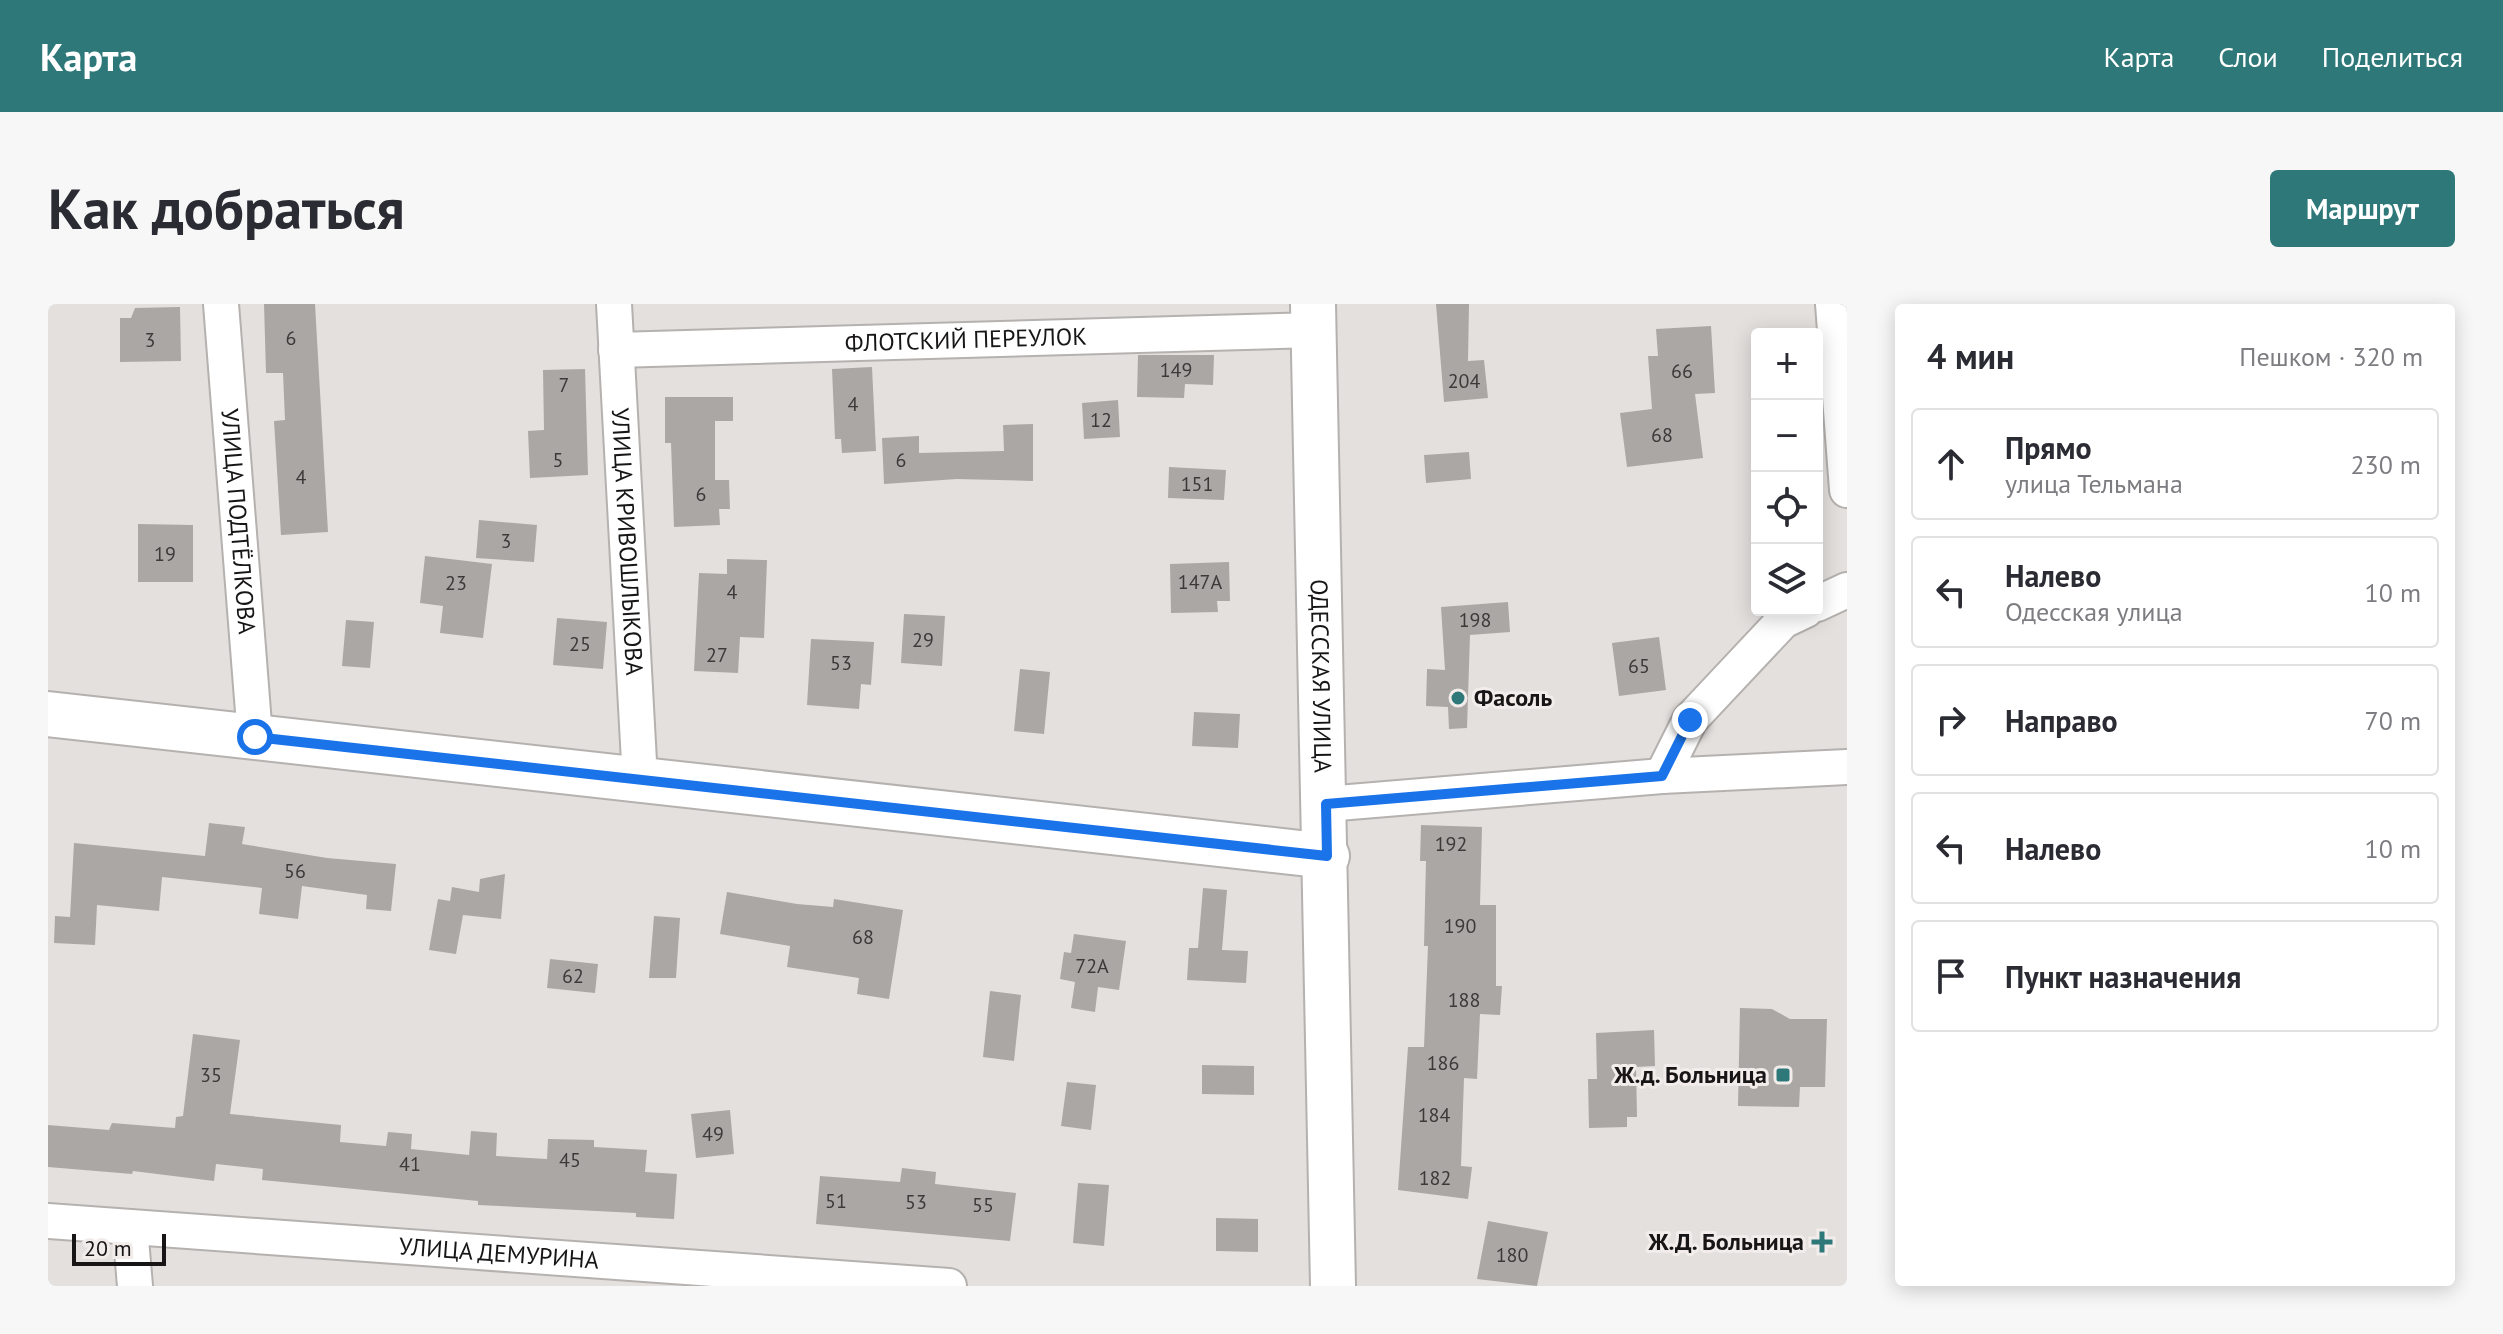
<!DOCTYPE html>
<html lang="ru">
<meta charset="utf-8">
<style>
body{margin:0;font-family:"PT Sans",sans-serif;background:#f7f7f7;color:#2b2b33}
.controls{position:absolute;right:24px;top:24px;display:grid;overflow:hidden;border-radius:8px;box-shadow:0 4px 20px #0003}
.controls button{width:72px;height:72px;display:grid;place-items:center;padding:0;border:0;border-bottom:2px solid #e1e1e2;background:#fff;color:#2b2b33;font:40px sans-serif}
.scale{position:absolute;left:24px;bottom:20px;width:94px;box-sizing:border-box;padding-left:8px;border:4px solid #171515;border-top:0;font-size:22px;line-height:28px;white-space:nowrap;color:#171515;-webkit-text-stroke:6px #f2edeb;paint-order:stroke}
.stop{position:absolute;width:24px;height:24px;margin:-18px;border:6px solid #1a73e8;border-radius:50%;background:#fff}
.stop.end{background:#1a73e8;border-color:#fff;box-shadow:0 2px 8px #0008}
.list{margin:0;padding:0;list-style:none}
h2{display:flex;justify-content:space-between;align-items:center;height:104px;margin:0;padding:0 32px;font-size:34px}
h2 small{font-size:26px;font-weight:400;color:#7c7c81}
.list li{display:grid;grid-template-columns:52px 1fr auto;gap:24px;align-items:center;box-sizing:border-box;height:112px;margin:0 16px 16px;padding:0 16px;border:2px solid #e1e1e2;border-radius:8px}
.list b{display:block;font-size:30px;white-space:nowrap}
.list p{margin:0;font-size:26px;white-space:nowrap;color:#7c7c81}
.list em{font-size:26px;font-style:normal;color:#7c7c81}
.icon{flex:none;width:44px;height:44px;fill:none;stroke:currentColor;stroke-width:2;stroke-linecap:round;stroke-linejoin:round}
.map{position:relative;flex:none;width:1799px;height:982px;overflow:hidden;border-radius:8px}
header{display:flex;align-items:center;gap:48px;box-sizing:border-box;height:112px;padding:0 40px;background:#2e7879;color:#fff}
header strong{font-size:38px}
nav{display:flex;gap:44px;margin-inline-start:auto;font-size:28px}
.intro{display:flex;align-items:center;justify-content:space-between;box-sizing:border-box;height:192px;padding:0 48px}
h1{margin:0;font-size:56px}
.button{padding:20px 36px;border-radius:8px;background:#2e7879;color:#fff;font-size:28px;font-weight:700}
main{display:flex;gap:48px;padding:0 48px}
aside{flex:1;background:#fff;border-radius:8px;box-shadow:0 4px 20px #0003}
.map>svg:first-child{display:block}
.building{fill:#aba7a5}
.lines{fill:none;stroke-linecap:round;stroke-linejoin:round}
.minor-casing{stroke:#b5b1af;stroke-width:38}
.major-casing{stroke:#b5b1af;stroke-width:48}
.minor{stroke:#fff;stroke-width:34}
.major{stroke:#fff;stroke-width:44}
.route{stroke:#1a73e8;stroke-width:10}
.poi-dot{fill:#2e7879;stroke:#f2edeb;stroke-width:3}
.labels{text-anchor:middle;stroke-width:6;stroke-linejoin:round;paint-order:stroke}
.number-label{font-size:20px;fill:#3c3a39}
.street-label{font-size:24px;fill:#171515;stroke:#f2edeb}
.poi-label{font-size:24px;font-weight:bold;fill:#171515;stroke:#f2edeb;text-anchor:end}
</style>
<header>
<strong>Карта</strong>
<nav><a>Карта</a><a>Слои</a><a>Поделиться</a></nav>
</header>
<div class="intro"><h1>Как добраться</h1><a class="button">Маршрут</a></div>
<main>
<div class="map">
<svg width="1799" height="982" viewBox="0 0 1799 982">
<rect width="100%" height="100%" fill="#e4e0de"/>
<!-- building -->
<path class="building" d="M216,0H267L280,228L233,231L226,117L237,116L235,69H218Z
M1388,0H1421L1420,57L1436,56L1440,94L1396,98Z
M132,3L133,57L72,58V14H83L87,4Z
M1663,22L1667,89L1647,90L1655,154L1579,163L1572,109L1604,105L1600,52H1610L1608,25Z
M1090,51H1166L1165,81L1137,80L1136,94L1089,93Z
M824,63L828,147L794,149L793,135H787L784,65Z
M537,65L540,171L482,174L480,127L496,126L495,66Z
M617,93H685V117H667V176H681L682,205H671L672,221L626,223L623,139H617Z
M1070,96L1072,133L1036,135L1034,99Z
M985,120V177L909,175L836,180L834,134L871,132V149L956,147L955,121Z
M1421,148L1423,175L1378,179L1376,151Z
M1121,163L1178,166L1176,196L1120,194Z
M431,216L489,221L486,258L428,254Z
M90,220L145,221V278H90Z
M377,252L444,260L435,334L392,329L395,302L372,299Z
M679,255L719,256L716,334L692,333L690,369L646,367L651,269L679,270Z
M1181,258L1182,297H1169L1170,308L1123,309L1122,260Z
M1460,298L1462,328L1422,331L1419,424L1401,425L1400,403L1378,402L1379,365L1397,366L1393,303Z
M856,310L897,312L894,362L853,359Z
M509,314L559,318L555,365L505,361Z
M298,316L326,318L322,364L294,362Z
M1611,333L1618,386L1571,392L1564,339Z
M763,335L826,338L823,381L813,380L811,405L759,401Z
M972,365L1002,368L996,430L966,427Z
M1146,408L1192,410L1190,444L1144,442Z
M161,519L197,523L194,540L279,554L348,560L343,607L318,605L319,591L254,582L250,615L211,610L214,584L114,573L111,607L49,601L47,641L6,639L7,612L22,613L26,539L157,552Z
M1373,521L1434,523L1432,601H1448V682H1454L1452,711L1432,710L1429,775L1416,774L1413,862L1424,863L1420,895L1350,886L1360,743H1376L1380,642H1376L1378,557H1372Z
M457,570L453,615L415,611L408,650L381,646L390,595L402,597L404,583L431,588L432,575Z
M1155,584L1179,586L1174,646L1200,647L1198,679L1139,676L1141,644H1150Z
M679,588L749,600L785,603L786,595L855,606L841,695L809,690L811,674L739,663L742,642L672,630Z
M606,612L632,614L628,674H601Z
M1026,630L1078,637L1071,686L1050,683L1047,708L1023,704L1027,678L1012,675L1016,648L1023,649Z
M502,655L550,660L547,689L499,684Z
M942,687L973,691L966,757L935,753Z
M1692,704L1724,705L1742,715H1779L1777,783H1752L1751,803L1690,802Z
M1606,726L1607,762L1588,763L1589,813H1579V823L1541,824L1540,775H1549L1548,729Z
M145,730L192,736L182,810L293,821L292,838L338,842L340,828L364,830L363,845L421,851L423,827L449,829L448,852L499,855L500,835L546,836V843L599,846L597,868L629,870L626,915L588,913V909L430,901V897L214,876L215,865L168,860L166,877L85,867L84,870L0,863V821L61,826L64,819L127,824L128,813L135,812Z
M1154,761L1206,762V791L1154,790Z
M1019,778L1048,781L1043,826L1013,822Z
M682,806L686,850L648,854L643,810Z
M854,864L888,868L887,880L968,889L962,937L768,920L772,872L852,878Z
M1030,879L1061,881L1056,942L1025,939Z
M1168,914L1210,915V948L1168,947Z
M1440,917L1500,928L1489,982L1429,975Z"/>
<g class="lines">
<!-- minor casing -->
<g class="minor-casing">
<g id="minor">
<path id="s1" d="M173,0L207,433"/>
<path id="s2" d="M566,0L592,476"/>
<path d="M1785,0L1799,186"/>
<path id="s3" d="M568,46L1268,26"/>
<path d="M1769,300L1799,286"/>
<path d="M1614,472L1642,416L1735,317L1758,306"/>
<path d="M1278,500L1614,472L1799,463"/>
<path id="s4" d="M0,917L901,982"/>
<path d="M82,923L87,982"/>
</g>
</g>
<!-- major casing -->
<g class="major-casing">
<g id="major">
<path id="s5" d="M1265,0L1285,982"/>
<path d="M0,410L1279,552"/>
</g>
</g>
<!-- minor -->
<use href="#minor" class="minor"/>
<!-- major -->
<use href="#major" class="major"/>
</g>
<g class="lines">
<!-- route -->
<path class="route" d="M207,433L1279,552L1278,500L1614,472L1642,416"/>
</g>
<!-- markers -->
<g class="poi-dot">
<circle cx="1410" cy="394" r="8"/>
<rect x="1727" y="763" width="16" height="16" rx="4"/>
<path d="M1770 926h8v8h8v8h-8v8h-8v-8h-8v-8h8z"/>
</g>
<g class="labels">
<!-- number labels -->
<g class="number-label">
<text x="243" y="41">6</text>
<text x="102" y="43">3</text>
<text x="1128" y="73">149</text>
<text x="1634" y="74">66</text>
<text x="1416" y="84">204</text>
<text x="516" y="88">7</text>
<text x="805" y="107">4</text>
<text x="1053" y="123">12</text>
<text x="1614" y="138">68</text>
<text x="510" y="163">5</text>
<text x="853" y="163">6</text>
<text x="253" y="180">4</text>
<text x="1149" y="187">151</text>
<text x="653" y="197">6</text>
<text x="458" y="244">3</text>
<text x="117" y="257">19</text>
<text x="1152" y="285">147А</text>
<text x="408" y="286">23</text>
<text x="684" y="295">4</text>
<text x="1427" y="323">198</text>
<text x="875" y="343">29</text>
<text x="532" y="347">25</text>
<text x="669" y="358">27</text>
<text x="793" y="366">53</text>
<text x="1591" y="369">65</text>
<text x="1403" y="547">192</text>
<text x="247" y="574">56</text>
<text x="1412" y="629">190</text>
<text x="815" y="640">68</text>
<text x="1044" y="669">72А</text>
<text x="525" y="679">62</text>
<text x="1416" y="703">188</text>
<text x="1395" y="766">186</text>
<text x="163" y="778">35</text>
<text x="1386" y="818">184</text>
<text x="665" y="837">49</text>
<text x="522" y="863">45</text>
<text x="362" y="867">41</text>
<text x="1387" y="881">182</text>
<text x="788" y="904">51</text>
<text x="868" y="905">53</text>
<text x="935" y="908">55</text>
<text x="1464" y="958">180</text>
</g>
<!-- street labels -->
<g class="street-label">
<text dy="8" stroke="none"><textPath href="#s3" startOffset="350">ФЛОТСКИЙ ПЕРЕУЛОК</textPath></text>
<text dy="8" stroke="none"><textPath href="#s1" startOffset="218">УЛИЦА ПОДТЁЛКОВА</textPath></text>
<text dy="8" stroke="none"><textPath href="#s2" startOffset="238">УЛИЦА КРИВОШЛЫКОВА</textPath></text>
<text dy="8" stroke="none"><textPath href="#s5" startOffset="372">ОДЕССКАЯ УЛИЦА</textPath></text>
<text dy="8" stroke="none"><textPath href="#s4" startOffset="452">УЛИЦА ДЕМУРИНА</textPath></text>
</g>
<!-- poi labels -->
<g class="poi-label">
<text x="1426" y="402" text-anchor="start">Фасоль</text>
<text x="1719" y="779">Ж.д. Больница</text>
<text x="1756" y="946">Ж.Д. Больница</text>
</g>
</g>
</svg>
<div class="controls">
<button>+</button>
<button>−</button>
<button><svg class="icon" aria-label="locate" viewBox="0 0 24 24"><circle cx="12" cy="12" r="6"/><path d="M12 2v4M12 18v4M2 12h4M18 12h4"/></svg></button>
<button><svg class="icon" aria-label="layers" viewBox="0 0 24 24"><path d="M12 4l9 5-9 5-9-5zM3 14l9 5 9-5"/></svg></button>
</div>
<div class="scale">20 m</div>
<div class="stop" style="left:207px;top:433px"></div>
<div class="stop end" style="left:1642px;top:416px"></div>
</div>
<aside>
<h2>4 мин<small>Пешком · 320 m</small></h2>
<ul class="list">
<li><svg class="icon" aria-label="ahead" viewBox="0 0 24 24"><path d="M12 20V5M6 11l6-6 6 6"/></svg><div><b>Прямо</b><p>улица Тельмана</p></div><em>230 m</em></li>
<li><svg class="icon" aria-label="left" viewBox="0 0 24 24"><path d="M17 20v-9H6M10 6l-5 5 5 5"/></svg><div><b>Налево</b><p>Одесская улица</p></div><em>10 m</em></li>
<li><svg class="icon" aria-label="right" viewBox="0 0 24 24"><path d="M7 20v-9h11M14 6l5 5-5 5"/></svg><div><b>Направо</b></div><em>70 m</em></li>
<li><svg class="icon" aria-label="left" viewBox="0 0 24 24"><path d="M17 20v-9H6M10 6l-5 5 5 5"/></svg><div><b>Налево</b></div><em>10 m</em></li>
<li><svg class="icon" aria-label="arrive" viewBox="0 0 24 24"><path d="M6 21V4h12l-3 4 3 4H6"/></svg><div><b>Пункт назначения</b></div></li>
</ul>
</aside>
</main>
